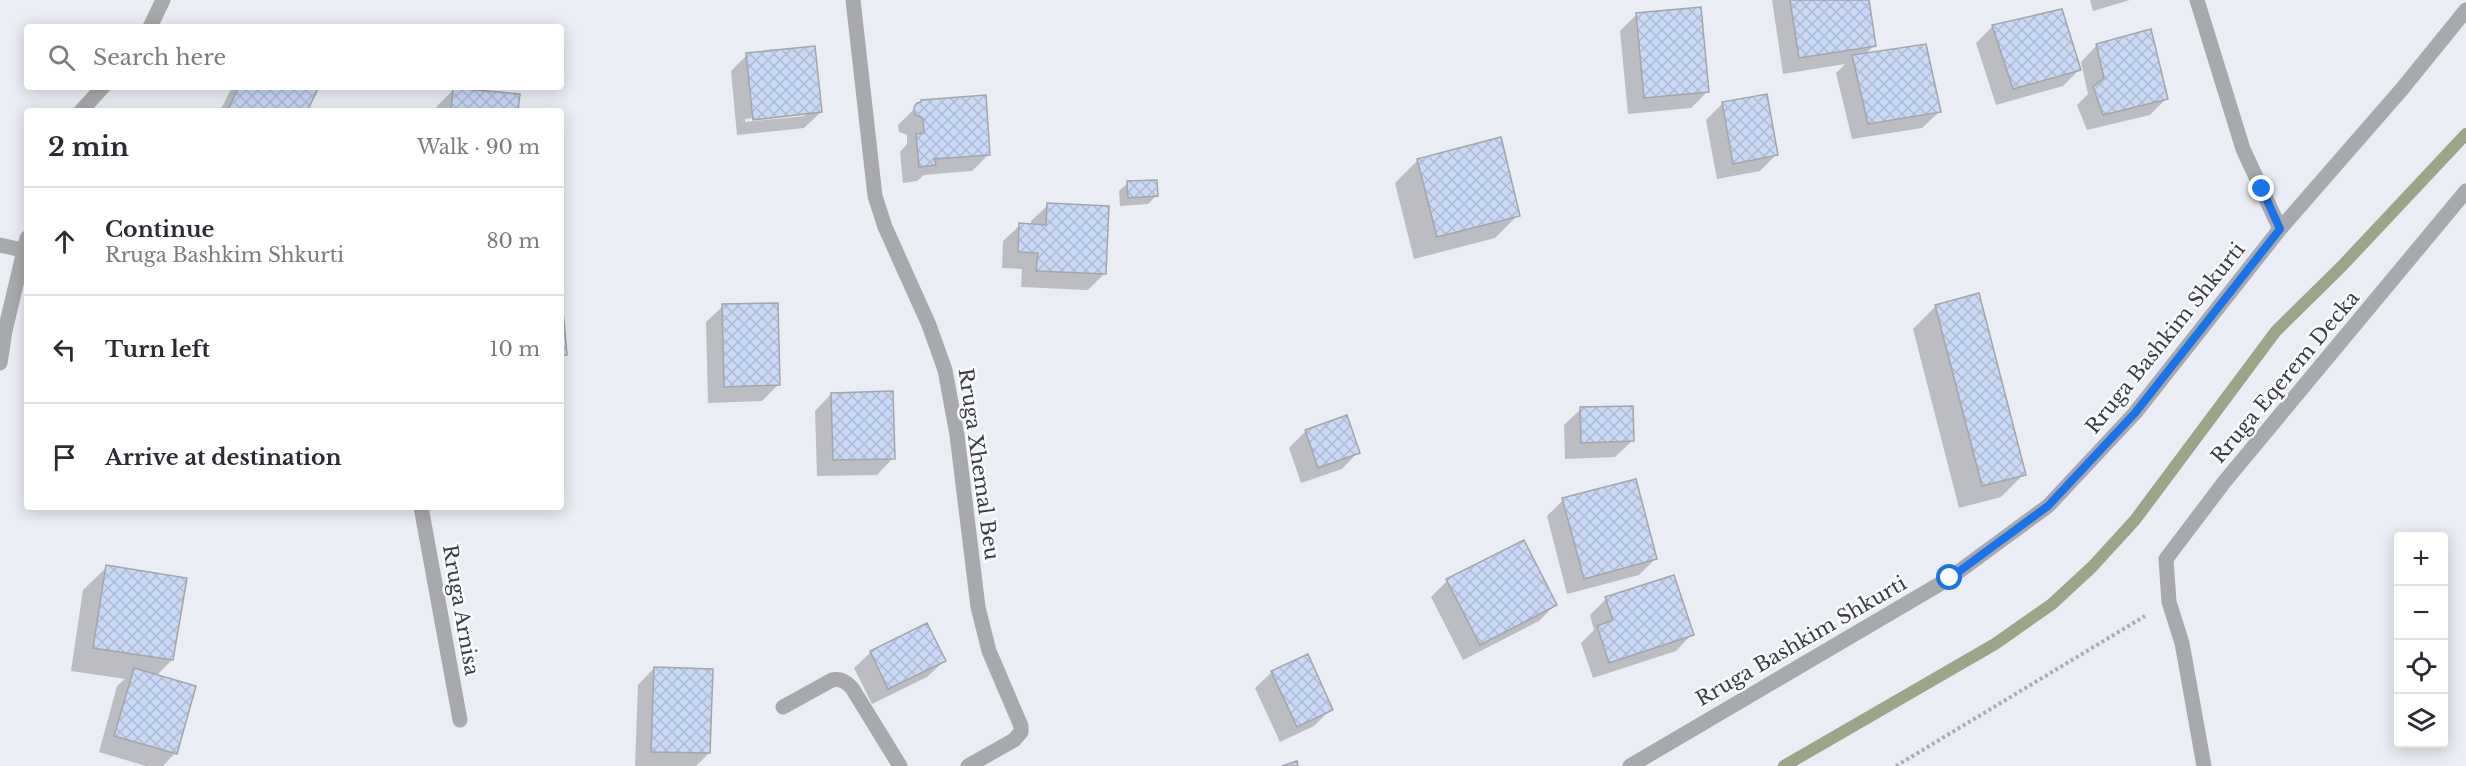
<!DOCTYPE html>
<meta charset="utf-8">
<style>
body{margin:0;font-family:"Libre Baskerville",serif;background:#f2f2f3;color:#2b2b33}
.controls{position:absolute;right:18px;bottom:18px;display:grid;overflow:hidden;border-radius:6px;box-shadow:0 3px 15px #0003}
.controls button{width:54px;height:54px;display:grid;place-items:center;padding:0;border:0;border-bottom:2px solid #e1e1e2;background:#fff;color:#2b2b33;font:30px sans-serif}
.stop{position:absolute;width:18px;height:18px;margin:-14px;border:4px solid #1a73e8;border-radius:50%;background:#fff}
.stop.end{background:#1a73e8;border-color:#fff;box-shadow:0 2px 6px #0008}
.list{margin:0;padding:0;list-style:none}
h2{display:flex;justify-content:space-between;align-items:center;height:78px;margin:0;padding:0 24px;font-size:26px}
h2 small{font-size:20px;font-weight:400;color:#7c7c81}
.list li{display:grid;grid-template-columns:39px 1fr auto;gap:18px;align-items:center;box-sizing:border-box;height:108px;padding:0 24px;border-top:2px solid #e1e1e2}
.list b{display:block;font-size:22px;white-space:nowrap}
.list p{margin:0;font-size:20px;white-space:nowrap;color:#7c7c81}
.list em{font-size:20px;font-style:normal;color:#7c7c81}
.icon{flex:none;width:33px;height:33px;fill:none;stroke:currentColor;stroke-width:2;stroke-linecap:round;stroke-linejoin:round}
.map{position:relative;flex:none;width:2466px;height:766px;overflow:hidden}
.search{position:absolute;background:#fff;box-shadow:0 3px 15px #0003;left:24px;top:24px;width:540px;height:66px;display:flex;align-items:center;gap:15px;box-sizing:border-box;padding:0 21px;border-radius:6px;color:#7c7c81;font-size:22px}
.panel{position:absolute;background:#fff;box-shadow:0 3px 15px #0003;left:24px;top:108px;width:540px;height:402px;border-radius:6px}
.map>svg:first-child{display:block}
.shadow{fill:#0003;fill-rule:evenodd}
.lines{fill:none;stroke-linecap:round;stroke-linejoin:round}
.stream{stroke:#9ca587;stroke-width:12}
.building{fill:url(#building-cross-hatch);stroke:#a3a6ab;stroke-width:1.5}
.path{stroke:#abadb2;stroke-width:4;stroke-dasharray:3 3;stroke-linecap:butt}
.minor{stroke:#a8a9ac;stroke-width:15}
.route{stroke:#1a73e8;stroke-width:8}
.labels{text-anchor:middle;stroke-width:5;stroke-linejoin:round;paint-order:stroke}
.street-label{font-size:20px;fill:#3c3d3f;stroke:#f9fbfe}
</style>
<div class="map">
<svg width="2466" height="766" viewBox="0 0 2466 766">
<defs>
<pattern id="building-cross-hatch" width="8" height="8" patternUnits="userSpaceOnUse" patternTransform="scale(1.5)"><rect width="8" height="8" fill="#c8d8f5"/><path d="M0 0l8 8M0 8l8-8" fill="none" stroke="#adbad3"/></pattern>
</defs>
<rect width="100%" height="100%" fill="#eaedf3"/>
<!-- shadow -->
<path class="shadow" d="M1772,0H1868L1874,46L1865,54L1939,112L1922,128L1852,139L1836,73L1845,64L1783,74Z
M2090,0H2130L2093,11Z
M1637,14L1708,91L1691,108L1628,114L1620,31Z
M1993,26L2079,70L2063,86L1996,105L1976,43Z
M2097,45L2166,99L2150,115L2087,130L2077,105L2088,94L2081,62Z
M747,55L821,112L804,128L737,135L731,71ZM805,113V116L745,122V119Z
M232,87H317L305,111H220Z
M454,89L517,111H437V106Z
M922,101L988,155L972,171L924,175L917,181L903,183L900,152L907,144V135L899,132L898,125Z
M1723,103L1776,155L1760,171L1717,179L1706,120Z
M1418,160L1518,215L1495,238L1414,259L1395,183Z
M1128,183L1156,196L1148,204L1120,206L1119,191Z
M1048,205L1104,274L1088,290L1021,287L1022,269L1002,268L1003,241L1020,225H1031V221Z
M723,306L778,385L762,401L708,403L706,322Z
M1936,306L2024,474L2001,497L1959,508L1913,329Z
M831,394L893,458L877,475L817,476L815,411Z
M1581,409L1632,441L1615,457L1565,459L1564,425Z
M1346,417L1358,452L1342,469L1301,483L1289,448L1305,432Z
M1563,500L1655,559L1639,575L1567,594L1547,516Z
M107,567L172,660L156,676L175,753L163,766H146L99,752L117,686L125,679L71,671L83,590Z
M1447,581L1555,605L1539,621L1463,660L1431,597Z
M1606,599L1692,634L1676,651L1593,678L1581,643L1594,630L1590,615Z
M871,652L944,661L927,677L872,704L854,668Z
M654,668L709,753L696,766H635L638,685Z
M1272,672L1331,709L1314,726L1280,742L1255,688Z"/>
<g class="lines">
<!-- stream -->
<path class="stream" d="M1784,766L1995,644L2052,604L2092,567L2135,520L2276,331L2342,266L2466,134"/>
</g>
<!-- building -->
<path class="building" d="M1790,0H1869L1876,46L1799,58Z
M1701,7L1709,92L1644,98L1636,13Z
M2062,9L2081,70L2013,89L1992,25Z
M2151,29L2168,99L2103,115L2093,87L2104,78L2096,44Z
M1926,44L1941,112L1868,124L1852,55Z
M815,46L822,112L753,120L746,53Z
M239,87H319L307,111H227Z
M453,88L520,94L518,111H451Z
M1767,94L1778,155L1733,164L1722,102Z
M986,95L990,155L934,159L936,165L919,167L916,134L924,133L923,118L915,115L914,107L917,103L921,102V100Z
M1501,137L1520,216L1437,237L1417,159Z
M1157,180L1158,196L1128,198L1127,181Z
M1047,203L1109,206L1106,274L1036,271L1038,253L1018,252L1019,223L1046,225Z
M561,287L567,355H561Z
M1979,293L2026,475L1982,486L1935,305Z
M778,303L780,385L724,387L722,304Z
M893,391L895,459L833,460L831,393Z
M1633,406L1634,441L1581,443L1580,407Z
M1347,415L1360,453L1318,468L1305,430Z
M1636,479L1657,559L1584,579L1562,498Z
M1524,540L1557,605L1480,645L1446,579Z
M106,565L187,578L173,660L93,648Z
M1674,575L1694,635L1609,663L1597,626L1613,620L1605,597Z
M927,623L946,661L888,689L870,651Z
M1308,654L1333,710L1297,727L1271,671Z
M654,667L713,669L710,753L651,752Z
M134,668L196,686L177,754L114,736Z
M1297,761L1298,766H1282Z"/>
<g class="lines">
<!-- path -->
<path class="path" d="M1896,766L2145,616"/>
<!-- minor -->
<path class="minor" d="M853,0L875,196L885,227L929,325L945,370L957,435L978,607L989,651L1021,726V732L1014,740L968,766
M2197,0L2243,149L2280,229
M150,27L163,0
M81,111L103,87
M0,245L27,251
M0,363L5,331L27,238
M421,507L460,720
M783,707L832,680C841,678 846,682 852,688L900,766
M1630,766L1950,578L2048,506L2135,413L2280,229L2402,89L2466,10
M2204,766L2182,643L2169,602L2166,559L2225,481L2466,191"/>
</g>
<g class="lines">
<!-- route -->
<path class="route" d="M1950,578L2048,506L2135,413L2280,229L2262,189"/>
</g>
<g class="labels">
<!-- street labels -->
<g class="street-label">
<text transform="translate(2165 338) rotate(-51)" y="7">Rruga Bashkim Shkurti</text>
<text transform="translate(2285 377) rotate(-50)" y="7">Rruga Eqerem Decka</text>
<text transform="translate(979 464) rotate(82)" y="7">Rruga Xhemal Beu</text>
<text transform="translate(461 610) rotate(80)" y="7">Rruga Arnisa</text>
<text transform="translate(1801 641) rotate(-30)" y="7">Rruga Bashkim Shkurti</text>
</g>
</g>
</svg>
<div class="controls">
<button>+</button>
<button>−</button>
<button><svg class="icon" aria-label="locate" viewBox="0 0 24 24"><circle cx="12" cy="12" r="6"/><path d="M12 2v4M12 18v4M2 12h4M18 12h4"/></svg></button>
<button><svg class="icon" aria-label="layers" viewBox="0 0 24 24"><path d="M12 4l9 5-9 5-9-5zM3 14l9 5 9-5"/></svg></button>
</div>
<div class="stop" style="left:1950px;top:578px"></div>
<div class="stop end" style="left:2262px;top:189px"></div>
<div class="search"><svg class="icon" aria-label="search" viewBox="0 0 24 24"><circle cx="10" cy="10" r="6"/><path d="M15 15l6 6"/></svg>Search here</div>
<section class="panel">
<h2>2 min<small>Walk · 90 m</small></h2>
<ul class="list">
<li><svg class="icon" aria-label="ahead" viewBox="0 0 24 24"><path d="M12 20V5M6 11l6-6 6 6"/></svg><div><b>Continue</b><p>Rruga Bashkim Shkurti</p></div><em>80 m</em></li>
<li><svg class="icon" aria-label="left" viewBox="0 0 24 24"><path d="M17 20v-9H6M10 6l-5 5 5 5"/></svg><div><b>Turn left</b></div><em>10 m</em></li>
<li><svg class="icon" aria-label="arrive" viewBox="0 0 24 24"><path d="M6 21V4h12l-3 4 3 4H6"/></svg><div><b>Arrive at destination</b></div></li>
</ul>
</section>
</div>
